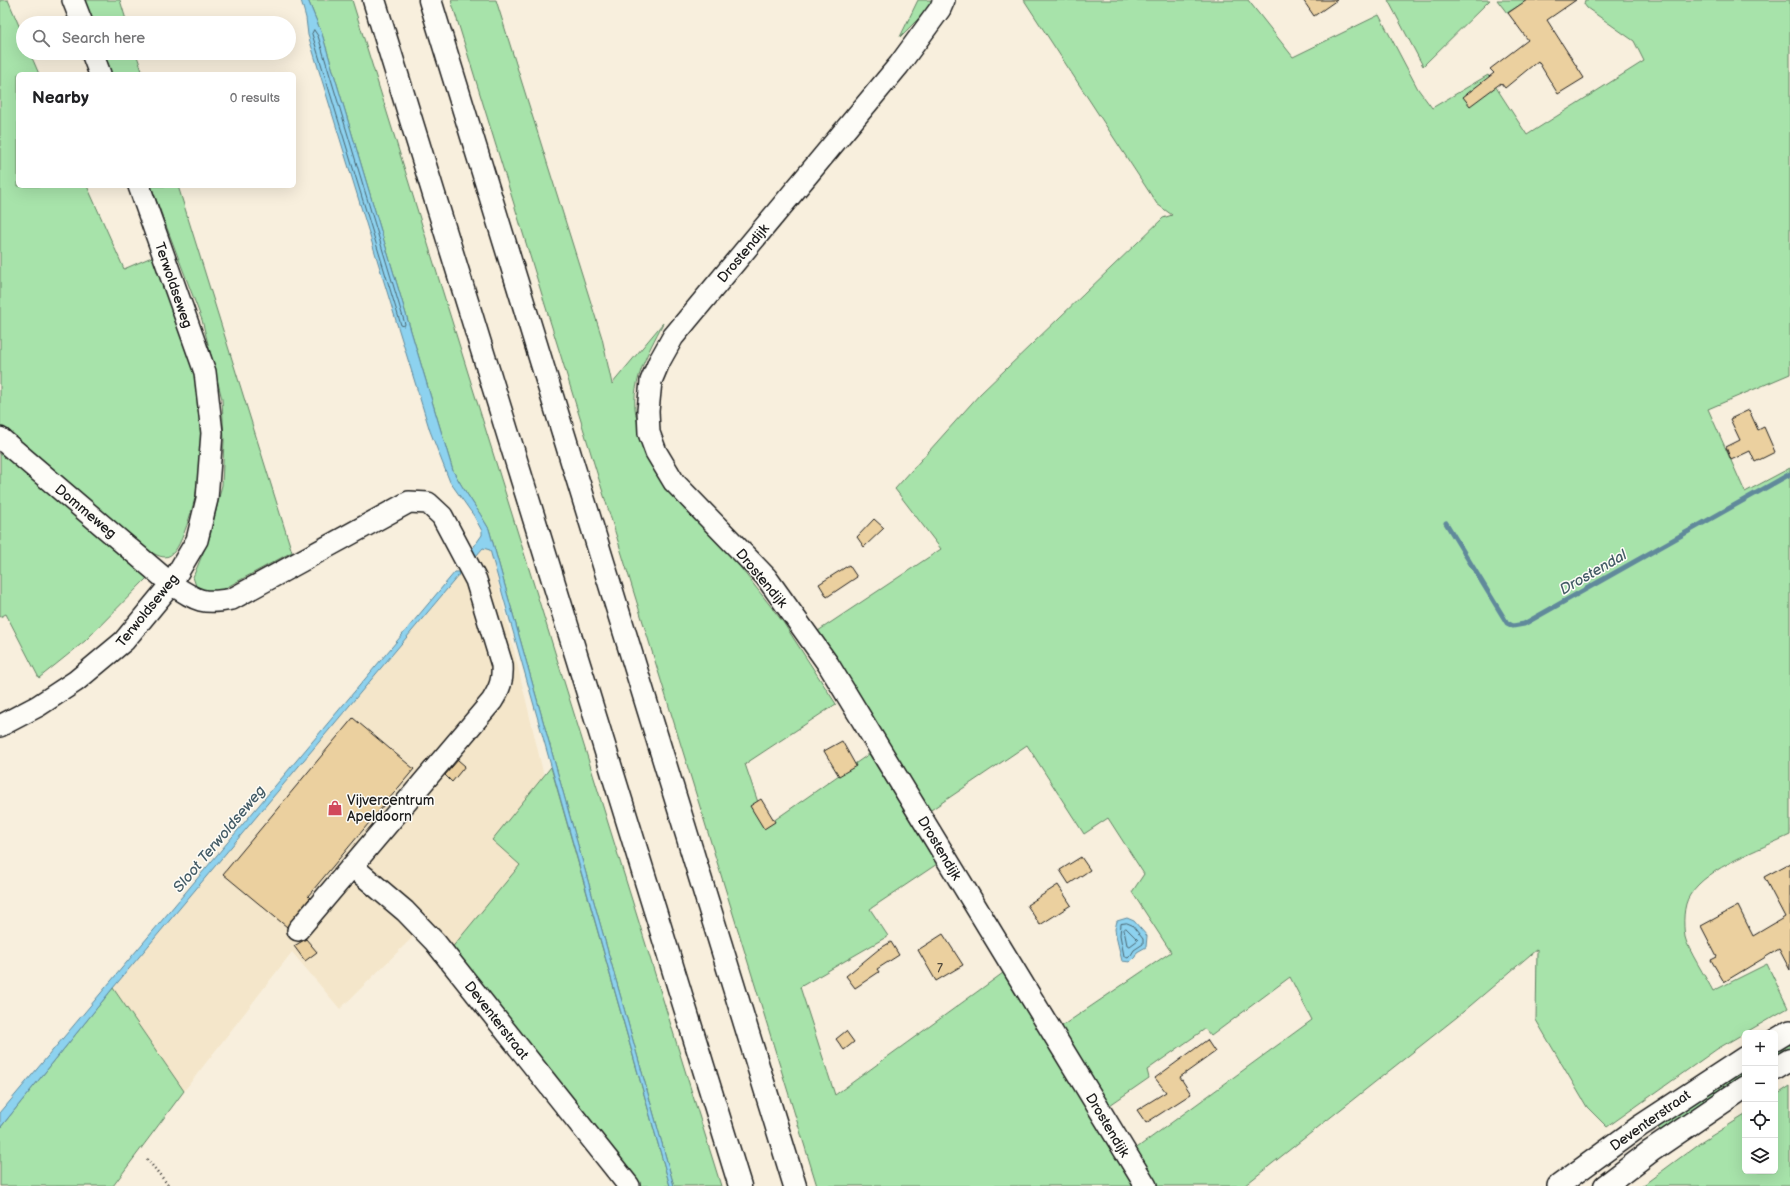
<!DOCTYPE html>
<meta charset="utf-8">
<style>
body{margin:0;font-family:"Balsamiq Sans",sans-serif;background:#f2f2f2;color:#202124}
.controls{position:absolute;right:12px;bottom:12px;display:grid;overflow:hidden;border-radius:6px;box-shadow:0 4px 16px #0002}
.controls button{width:36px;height:36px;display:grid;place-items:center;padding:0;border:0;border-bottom:1px solid #e0e0e0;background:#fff;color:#202124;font:20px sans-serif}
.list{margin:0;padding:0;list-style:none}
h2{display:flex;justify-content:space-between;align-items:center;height:52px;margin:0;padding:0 16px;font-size:17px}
h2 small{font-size:13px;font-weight:400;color:#757577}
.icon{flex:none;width:22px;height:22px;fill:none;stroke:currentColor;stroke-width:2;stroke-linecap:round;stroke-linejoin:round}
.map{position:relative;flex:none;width:1790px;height:1186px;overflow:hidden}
.search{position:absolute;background:#fff;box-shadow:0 4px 16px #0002;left:16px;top:16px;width:280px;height:44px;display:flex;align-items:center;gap:10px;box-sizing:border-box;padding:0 14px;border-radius:22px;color:#757577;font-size:15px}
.panel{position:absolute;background:#fff;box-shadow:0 4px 16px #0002;left:16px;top:72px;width:280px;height:116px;border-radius:6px}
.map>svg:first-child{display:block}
.built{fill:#f4e6ca}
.green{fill:#a7e3aa;stroke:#628063}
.water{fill:#8dd2ef;stroke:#60899b}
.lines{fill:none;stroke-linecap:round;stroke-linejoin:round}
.shore{stroke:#496570;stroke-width:1}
.stream{stroke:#60899b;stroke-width:5}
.building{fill:#ebd09f;stroke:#1c1c1c}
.minor-casing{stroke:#1c1c1c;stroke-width:24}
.major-casing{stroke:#1c1c1c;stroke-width:25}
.highway-casing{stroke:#1c1c1c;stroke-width:25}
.path{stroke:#1c1c1c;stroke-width:2.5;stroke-dasharray:1 3;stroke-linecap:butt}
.minor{stroke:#fdfcf7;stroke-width:21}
.major{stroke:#fdfcf7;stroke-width:22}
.highway{stroke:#fdfcf7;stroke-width:22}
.labels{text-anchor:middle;stroke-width:3;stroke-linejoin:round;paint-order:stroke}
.number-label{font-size:12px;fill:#50493d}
.street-label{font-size:14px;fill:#1c1c1c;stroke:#fdfcf7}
.poi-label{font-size:14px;fill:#1c1c1c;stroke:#fdfcf7;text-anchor:start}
.water-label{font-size:15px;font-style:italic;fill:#445c66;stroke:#fdfcf7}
</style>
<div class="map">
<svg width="1790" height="1186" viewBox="0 0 1790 1186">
<rect width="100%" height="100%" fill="#f8efdd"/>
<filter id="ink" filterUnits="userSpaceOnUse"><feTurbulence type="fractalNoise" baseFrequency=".025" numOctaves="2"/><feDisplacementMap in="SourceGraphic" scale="8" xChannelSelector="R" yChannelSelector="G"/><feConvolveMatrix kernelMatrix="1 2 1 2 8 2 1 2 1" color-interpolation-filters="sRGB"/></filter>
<g filter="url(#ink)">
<!-- built -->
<path class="built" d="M485,547L490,550L544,776L493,840L520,865L450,950L427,923L340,1009L292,952L184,1091L113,988L458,576Z"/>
<!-- green -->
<path class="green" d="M0,0H8L23,35V53H30L39,74H18V186H87L124,269L154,256C172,305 195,355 201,407C206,450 199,494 184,533C171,566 163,560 138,544L0,430Z
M82,0H120L127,23H90Z
M308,0H352L721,1186H674L489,529C478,509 464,491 453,471L322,34Z
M451,0H496L602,338L612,384L663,323C648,353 628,386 637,420C640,430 644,440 648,449L783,622L836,704L745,764L766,826L869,754L937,864L870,909L888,936L800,987L835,1095L1003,973L1134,1186H817Z
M918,0H934L918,19L900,37Z
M1024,0H1248L1293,57L1379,15L1418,89L1432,108L1488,75L1527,135L1644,61L1634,41L1587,8L1584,4L1585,0H1790V374L1708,409L1745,492L1790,468V835C1761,849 1707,867 1690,895C1683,905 1683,924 1685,937C1687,948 1707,979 1713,991L1767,964L1788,1008L1717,1049L1607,1127L1587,1107L1536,1020L1537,949L1457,1017L1244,1186H1156L1134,1150L1312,1020L1290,977L1211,1036L1205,1029L1147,1070L1149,1078L1107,1107L1059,1028L1171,952L1132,892L1144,874L1108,818L1084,834L1027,745L928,812L815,633L941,549L895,489L980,394L1163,218L1172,215L1157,204Z
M1388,0H1490L1423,66Z
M1497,0H1528L1507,13Z
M101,53H136L143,74H109Z
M151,186H178L292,552L218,592L209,594L197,589L193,577L210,536L222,485L224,441L222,399L202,320Z
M0,447L144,573L147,578L85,641L39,678L6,614L0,617Z
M551,767L670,1186H625L492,1031L504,1021L450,950L520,865L492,840Z
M113,988L184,1091L113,1186H0V1128Z
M1790,1035V1049L1775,1058V1044Z
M1745,1062V1075L1662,1131L1651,1125Z
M1790,1086V1186H1642L1700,1143L1745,1115V1171H1775V1096Z"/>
<!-- water -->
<path class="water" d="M301,0H308L322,34L453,471C464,491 478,509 489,529L674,1186H670L490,550L483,548L476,556L473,557L470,552L482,535V531L474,516L450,482L430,431L308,35L306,18Z
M455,572H459L458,576L113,988L0,1128V1113Z
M1127,918L1134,921L1147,936L1146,947L1137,952L1135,957L1130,962L1122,961L1116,936L1115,929L1117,921Z"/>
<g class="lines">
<!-- shore -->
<path class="shore" d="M314,30L318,36L405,324L404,326L401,325L312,34Z
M1127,923L1132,925L1143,939V944L1134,950L1131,955L1128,958L1124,956L1120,935L1121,924Z
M1126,928L1138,940L1130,946L1127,945L1124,930Z"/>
<!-- stream -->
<path class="stream" d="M1446,523L1507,623L1513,626L1524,624L1790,474"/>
</g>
<!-- building -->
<path class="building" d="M1303,0H1337L1314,16Z
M1527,0H1576L1547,20L1584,78L1558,94L1538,61L1505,88L1501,83L1470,106L1463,97L1494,73L1490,69L1528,40L1508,13Z
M1749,410L1758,430L1764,427L1775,452L1755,462L1750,451L1731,460L1726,447L1740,440L1730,419Z
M874,519L884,528L864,547L857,537Z
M849,565L857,577L827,597L819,584Z
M353,718L414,769L308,896L310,898L287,927L223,874Z
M842,741L856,766L839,776L824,751Z
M458,760L465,766L452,782L445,775Z
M761,799L775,822L764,829L750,806Z
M1081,857L1090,870L1069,884L1060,870Z
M1790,863V970L1779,949L1724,982L1711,960L1717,957L1701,926L1738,906L1753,936L1785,917L1764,877Z
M1058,885L1071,905L1040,925L1027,905Z
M943,934L963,965L936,981L918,950Z
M306,939L317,952L305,961L294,946Z
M891,942L899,955L877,969L879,972L855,988L846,976L879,949Z
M846,1031L854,1042L844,1050L836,1039Z
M1207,1040L1215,1052L1180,1077L1191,1094L1146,1123L1137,1110L1166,1092L1155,1078Z"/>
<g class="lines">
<!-- minor casing -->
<g class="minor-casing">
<path id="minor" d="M73,0L82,23
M944,0L940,9L899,65L673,337L659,362L651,381L648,411L649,433L656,452L674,482L766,577L828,664L1146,1186
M92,53L100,74
M0,438L171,584C196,600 202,605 232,599L409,502L428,503L442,516L476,580L502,665C503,680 500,688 492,701L298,930
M0,726L38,706L76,681L124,641L171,584L197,540L207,499L212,433L205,372L139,186
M353,867L405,911L435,942L629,1186
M1775,1040L1790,1031
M1558,1186L1640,1126L1745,1057"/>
</g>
<!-- major casing -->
<g class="major-casing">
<path id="major" d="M1775,1069L1790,1060
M1605,1186L1651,1151L1745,1087"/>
</g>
<!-- highway casing -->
<g class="highway-casing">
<path id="highway" d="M374,0L740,1186
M430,0L795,1186"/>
</g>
<!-- path -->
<path class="path" d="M147,1159L169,1186"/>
<!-- minor -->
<use href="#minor" class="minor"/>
<!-- major -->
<use href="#major" class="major"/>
<!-- highway -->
<use href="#highway" class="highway"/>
</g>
</g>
<!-- icons -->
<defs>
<g id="shop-bare" transform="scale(1.2)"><path d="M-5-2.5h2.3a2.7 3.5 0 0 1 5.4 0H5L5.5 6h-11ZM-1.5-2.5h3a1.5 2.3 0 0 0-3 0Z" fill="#d1495b" stroke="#fdfcf7" stroke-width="2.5" paint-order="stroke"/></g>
</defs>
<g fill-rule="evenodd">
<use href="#shop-bare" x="335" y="808"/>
</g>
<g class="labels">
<!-- number labels -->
<g class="number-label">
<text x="940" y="972">7</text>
</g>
<!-- street labels -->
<g class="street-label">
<text transform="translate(743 253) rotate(-50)" y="5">Drostendijk</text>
<text transform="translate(174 285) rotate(71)" y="5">Terwoldseweg</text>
<text transform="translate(86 511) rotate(40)" y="5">Dommeweg</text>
<text transform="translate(762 578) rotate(50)" y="5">Drostendijk</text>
<text transform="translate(147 610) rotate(-51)" y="5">Terwoldseweg</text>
<text transform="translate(940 848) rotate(59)" y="5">Drostendijk</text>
<text transform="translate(497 1020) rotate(52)" y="5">Deventerstraat</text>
<text transform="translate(1650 1120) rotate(-35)" y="5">Deventerstraat</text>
<text transform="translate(1108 1125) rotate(59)" y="5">Drostendijk</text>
</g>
<!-- poi labels -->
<g class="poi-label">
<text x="347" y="805">Vijvercentrum<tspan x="347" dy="16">Apeldoorn</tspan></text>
</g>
<!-- water labels -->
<g class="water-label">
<text transform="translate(1593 572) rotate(-30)" y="5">Drostendal</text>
<text transform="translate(219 839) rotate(-50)" y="5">Sloot Terwoldseweg</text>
</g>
</g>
</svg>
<div class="controls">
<button>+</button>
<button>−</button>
<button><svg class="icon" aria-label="locate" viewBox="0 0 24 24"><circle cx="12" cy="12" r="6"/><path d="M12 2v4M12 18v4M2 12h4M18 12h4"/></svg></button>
<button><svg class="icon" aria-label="layers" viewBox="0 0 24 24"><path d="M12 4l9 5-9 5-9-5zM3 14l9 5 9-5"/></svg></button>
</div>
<div class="search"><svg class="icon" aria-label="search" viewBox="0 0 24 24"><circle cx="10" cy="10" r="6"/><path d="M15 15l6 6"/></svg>Search here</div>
<section class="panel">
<h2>Nearby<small>0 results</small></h2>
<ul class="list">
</ul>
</section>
</div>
